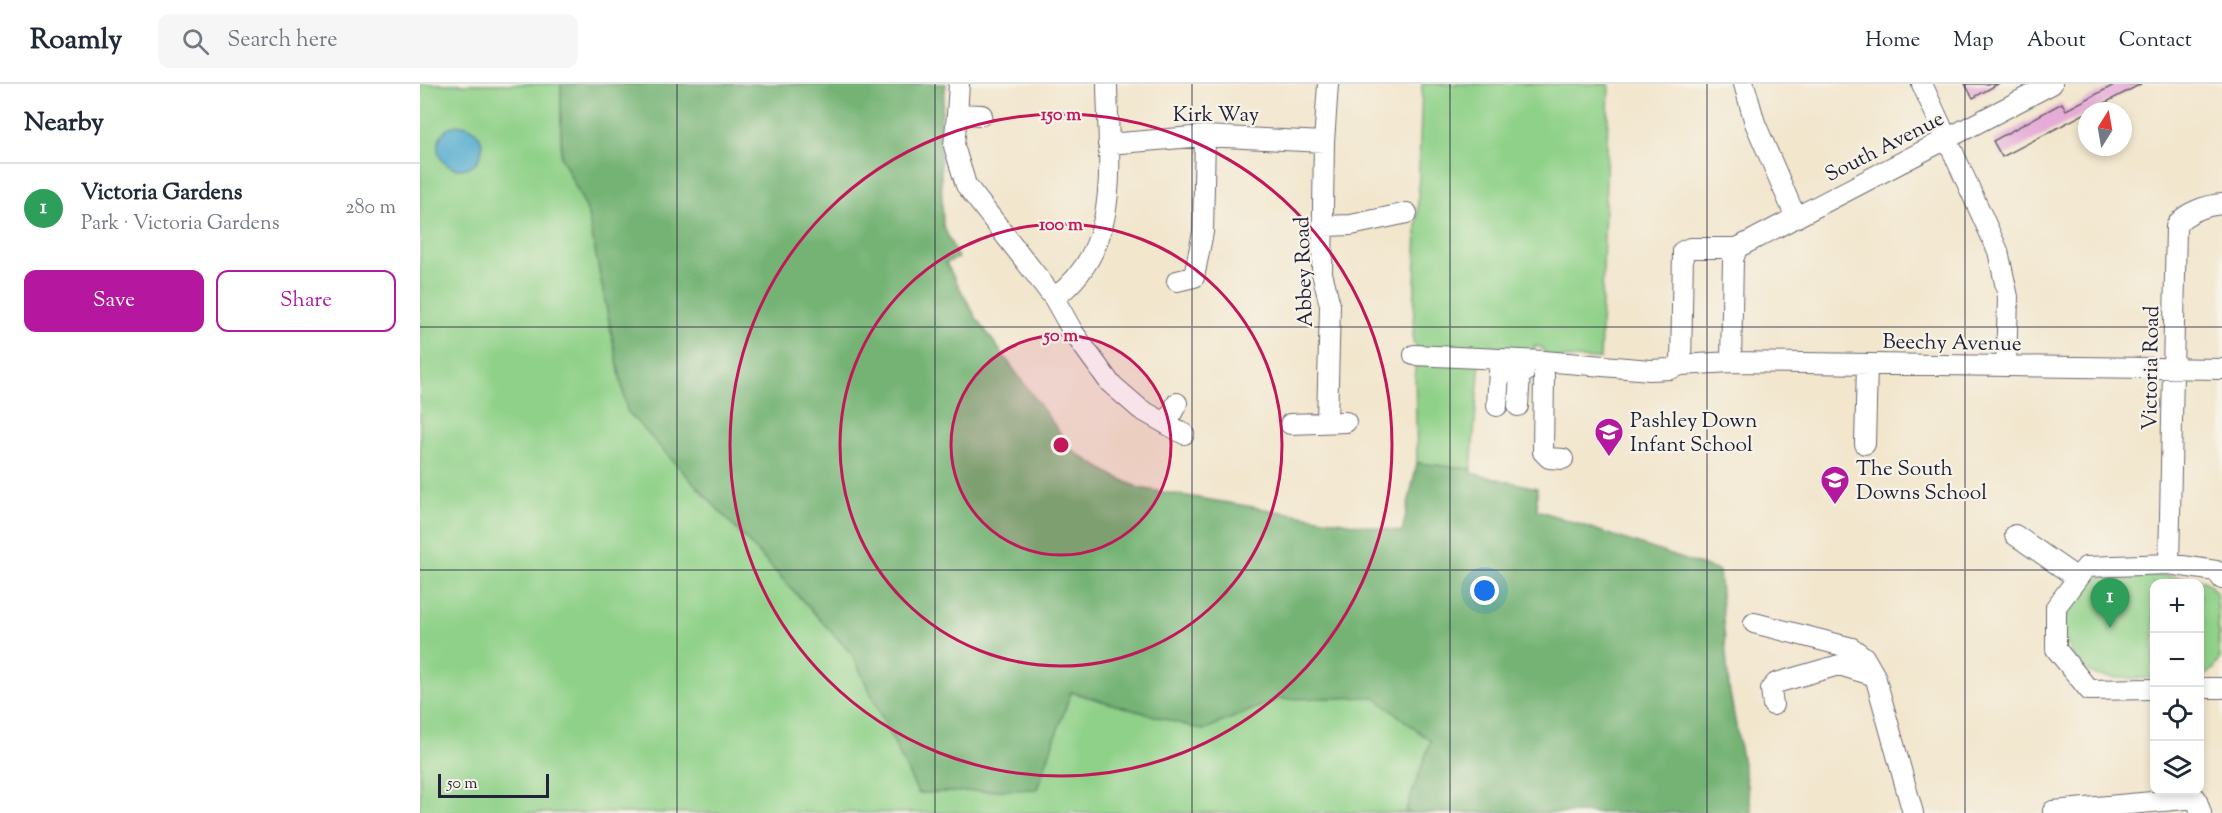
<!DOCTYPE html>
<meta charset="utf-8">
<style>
body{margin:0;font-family:"Sorts Mill Goudy",serif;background:#f6f6f7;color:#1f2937}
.controls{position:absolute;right:18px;bottom:18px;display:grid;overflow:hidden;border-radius:12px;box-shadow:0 3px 9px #0003}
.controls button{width:54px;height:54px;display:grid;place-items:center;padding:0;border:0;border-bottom:2px solid #e0e1e3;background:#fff;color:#1f2937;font:30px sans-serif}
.compass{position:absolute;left:1658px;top:18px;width:54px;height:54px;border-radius:50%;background:#fff;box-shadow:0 3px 9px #0003;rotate:11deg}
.scale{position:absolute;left:18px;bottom:15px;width:111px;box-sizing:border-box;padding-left:6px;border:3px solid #22223b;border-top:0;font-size:16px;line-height:21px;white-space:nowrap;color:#22223b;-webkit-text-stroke:4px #f7f3e8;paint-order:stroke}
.you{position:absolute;left:1065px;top:507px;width:21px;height:21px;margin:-15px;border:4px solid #fff;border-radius:50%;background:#1a73e8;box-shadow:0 0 0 9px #1a73e833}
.badge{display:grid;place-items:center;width:39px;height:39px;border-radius:50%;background:#b5179e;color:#fff;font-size:20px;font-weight:700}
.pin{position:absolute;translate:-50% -50px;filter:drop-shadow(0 2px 3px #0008)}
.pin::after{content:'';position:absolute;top:32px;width:21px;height:18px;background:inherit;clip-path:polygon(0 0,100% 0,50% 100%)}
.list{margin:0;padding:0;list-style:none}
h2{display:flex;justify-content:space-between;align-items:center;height:78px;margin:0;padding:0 24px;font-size:26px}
h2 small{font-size:20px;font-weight:400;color:#747a83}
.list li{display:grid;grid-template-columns:39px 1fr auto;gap:18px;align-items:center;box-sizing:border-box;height:90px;padding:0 24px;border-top:2px solid #e0e1e3}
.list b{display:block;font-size:22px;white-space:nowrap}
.list p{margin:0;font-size:20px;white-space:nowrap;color:#747a83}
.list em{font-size:20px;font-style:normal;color:#747a83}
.actions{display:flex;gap:12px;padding:18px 24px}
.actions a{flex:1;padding:14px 0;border:2px solid #b5179e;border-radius:12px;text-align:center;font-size:21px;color:#b5179e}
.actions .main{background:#b5179e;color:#fff}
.icon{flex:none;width:33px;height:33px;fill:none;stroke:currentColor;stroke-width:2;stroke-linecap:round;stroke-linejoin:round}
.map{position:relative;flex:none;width:1802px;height:729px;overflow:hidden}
header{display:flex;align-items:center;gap:36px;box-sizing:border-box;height:84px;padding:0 30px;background:#fff;border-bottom:2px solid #e0e1e3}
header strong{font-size:28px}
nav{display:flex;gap:33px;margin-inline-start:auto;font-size:21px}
.search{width:420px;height:54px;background:#f6f6f7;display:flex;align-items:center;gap:15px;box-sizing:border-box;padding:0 21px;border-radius:12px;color:#747a83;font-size:22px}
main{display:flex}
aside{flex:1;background:#fff}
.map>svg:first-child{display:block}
.green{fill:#90d189;stroke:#597a62;stroke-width:1.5}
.forest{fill:#74b375;stroke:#4b6a58;stroke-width:1.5}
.water{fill:#51abce;stroke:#3a6684;stroke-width:1.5}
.building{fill:#e6acd7}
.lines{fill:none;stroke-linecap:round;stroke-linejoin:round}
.minor-casing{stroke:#6b676e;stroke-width:22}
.minor{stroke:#fff;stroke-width:20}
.grid{fill:none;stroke:#22223b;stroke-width:1.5;stroke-opacity:0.55}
.ring{fill:none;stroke:#c2185b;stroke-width:3}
.labels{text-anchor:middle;stroke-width:4.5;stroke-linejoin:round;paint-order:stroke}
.street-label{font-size:21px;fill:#22223b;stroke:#f7f3e8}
.poi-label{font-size:21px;fill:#22223b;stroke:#f7f3e8;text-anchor:start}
.centre{fill:#c2185b;stroke:#f7f3e8;stroke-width:3}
.ring-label{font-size:18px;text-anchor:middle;font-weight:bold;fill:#c2185b;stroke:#f7f3e8;stroke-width:4.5;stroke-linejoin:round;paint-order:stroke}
</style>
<header>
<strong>Roamly</strong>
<div class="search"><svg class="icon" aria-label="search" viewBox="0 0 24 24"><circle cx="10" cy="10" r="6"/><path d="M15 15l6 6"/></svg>Search here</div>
<nav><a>Home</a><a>Map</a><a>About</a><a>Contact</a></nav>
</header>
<main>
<aside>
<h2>Nearby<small></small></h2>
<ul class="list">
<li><span class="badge" style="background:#2e9e5b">1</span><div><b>Victoria Gardens</b><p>Park · Victoria Gardens</p></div><em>280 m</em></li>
</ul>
<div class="actions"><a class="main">Save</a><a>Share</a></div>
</aside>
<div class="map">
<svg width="1802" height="729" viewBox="0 0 1802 729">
<rect width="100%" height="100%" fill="#f7f3e8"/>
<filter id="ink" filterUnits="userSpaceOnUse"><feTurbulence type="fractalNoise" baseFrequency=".0167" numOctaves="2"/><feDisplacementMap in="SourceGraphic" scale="12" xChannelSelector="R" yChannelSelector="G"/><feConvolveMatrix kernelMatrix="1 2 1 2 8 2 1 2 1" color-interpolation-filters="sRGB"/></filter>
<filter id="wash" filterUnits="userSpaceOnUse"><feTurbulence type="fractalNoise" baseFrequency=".008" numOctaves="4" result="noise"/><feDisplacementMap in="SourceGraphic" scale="24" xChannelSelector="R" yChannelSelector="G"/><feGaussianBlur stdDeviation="1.35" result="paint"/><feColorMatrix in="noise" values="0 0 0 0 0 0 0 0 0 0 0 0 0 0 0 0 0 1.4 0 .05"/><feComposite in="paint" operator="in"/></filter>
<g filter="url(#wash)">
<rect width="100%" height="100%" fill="#f2e6cd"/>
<!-- green -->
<path class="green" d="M0,0H141V72L167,126L207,327L432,570L498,709L617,705L651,608L783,646L858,615L955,613L1011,657L985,729H0Z
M1002,0H1189L1180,275L1129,273L1121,263L1114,262L1113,274L1001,267L993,259Z
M1002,276L1060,277L1051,385L997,379L995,283Z
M1731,490L1780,495L1789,500L1797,510L1800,575L1794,585L1780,594V500H1734V594C1719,594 1688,596 1674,590C1641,577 1634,522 1663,500C1681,487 1710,491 1731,490Z"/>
<!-- forest -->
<path class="forest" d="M141,0H526L519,45L523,141L538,174L526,179L557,235L654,368L692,391L719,404L982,448L997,379L1051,385V389L1117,404V426L1299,487L1309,604L1332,729H985L1011,657L954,613L858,615L783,646L651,608L617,705L498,709L432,570L207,327L167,126L141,72Z"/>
<!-- water -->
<path class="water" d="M18 63a22 22 0 1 1 44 0a22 22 0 1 1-44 0Z"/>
<g id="blocks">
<!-- building -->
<path class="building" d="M1545,0H1578L1553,14Z
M1696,0H1721L1582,73L1573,57L1642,19L1646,26Z"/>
</g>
</g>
<g filter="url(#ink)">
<use href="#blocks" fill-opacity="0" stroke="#6b676e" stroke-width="1.5"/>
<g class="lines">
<!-- minor casing -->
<g class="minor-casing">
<path id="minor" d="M1324,0L1335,39L1376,134
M1502,0L1578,167L1588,213L1586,282
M537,30L539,0
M562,31L537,30L534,62L546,101L634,214L653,248L690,299L720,325L764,350
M688,60L785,52L904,58
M904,142L931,141L987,129
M757,197L774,193L783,148L785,52
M634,214C704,163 688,77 687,0
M994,271L1124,277L1230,286L1250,285L1261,281L1311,278L1802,285
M1311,278L1313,176L1317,164
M1261,281L1263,167L1270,164H1317L1632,0
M1124,290L1123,368L1129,374L1143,375
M1077,322L1079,287L1104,289
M1098,322L1100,289
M907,338L910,221L902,189L904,58L908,0
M747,339L757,319
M870,340L926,338
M1445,360L1447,281
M1595,451L1657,494
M1749,480L1756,143C1762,129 1788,121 1802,120
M1334,539L1432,564L1444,573L1455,592L1493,729
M1780,604H1802
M1734,605L1669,606L1636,565V523L1666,483L1749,480L1796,487L1802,495
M1353,621L1351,605L1356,599L1419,581L1455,592
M1634,729L1633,727L1776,714L1781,729"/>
</g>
<!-- minor -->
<use href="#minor" class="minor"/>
</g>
</g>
<!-- grid -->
<path class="grid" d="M257,0V729M515,0V729M772,0V729M1030,0V729M1287,0V729M1545,0V729M0,243H1802M0,486H1802"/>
<!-- distance rings -->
<circle cx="641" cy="361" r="110" fill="#c2185b" fill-opacity=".12"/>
<g class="ring">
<circle cx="641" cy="361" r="110"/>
<circle cx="641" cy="361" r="221"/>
<circle cx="641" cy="361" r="331"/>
</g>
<!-- icons -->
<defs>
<g id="school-pin" transform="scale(1.5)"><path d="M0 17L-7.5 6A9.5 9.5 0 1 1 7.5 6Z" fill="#b5179e" stroke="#f7f3e8"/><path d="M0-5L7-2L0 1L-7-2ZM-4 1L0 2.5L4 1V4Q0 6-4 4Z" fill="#fff"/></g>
</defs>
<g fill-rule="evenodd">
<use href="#school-pin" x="1189" y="348"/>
<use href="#school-pin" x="1415" y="396"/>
</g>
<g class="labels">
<!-- street labels -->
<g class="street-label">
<text x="796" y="37">Kirk Way</text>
<text transform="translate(1464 62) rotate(-27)" y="7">South Avenue</text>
<text transform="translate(883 188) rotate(-92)" y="7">Abbey Road</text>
<text transform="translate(1532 258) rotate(1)" y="7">Beechy Avenue</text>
<text transform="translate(1730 284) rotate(-89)" y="7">Victoria Road</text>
</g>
<!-- poi labels -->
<g class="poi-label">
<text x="1210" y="343">Pashley Down<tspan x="1210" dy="24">Infant School</tspan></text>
<text x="1436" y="391">The South<tspan x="1436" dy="24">Downs School</tspan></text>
</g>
</g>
<circle cx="641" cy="361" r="9" class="centre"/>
<g class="ring-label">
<text x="641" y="36">150 m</text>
<text x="641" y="146">100 m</text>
<text x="641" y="257">50 m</text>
</g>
</svg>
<div class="controls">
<button>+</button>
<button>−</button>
<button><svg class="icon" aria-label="locate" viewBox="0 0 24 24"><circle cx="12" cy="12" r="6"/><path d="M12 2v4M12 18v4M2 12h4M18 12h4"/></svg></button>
<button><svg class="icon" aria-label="layers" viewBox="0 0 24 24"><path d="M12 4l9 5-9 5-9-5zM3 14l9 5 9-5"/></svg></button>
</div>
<svg class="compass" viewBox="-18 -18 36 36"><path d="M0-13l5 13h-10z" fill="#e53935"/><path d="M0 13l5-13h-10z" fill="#747a83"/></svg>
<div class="scale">50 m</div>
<div class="you"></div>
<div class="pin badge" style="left:1690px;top:544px;background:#2e9e5b">1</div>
</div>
</main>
